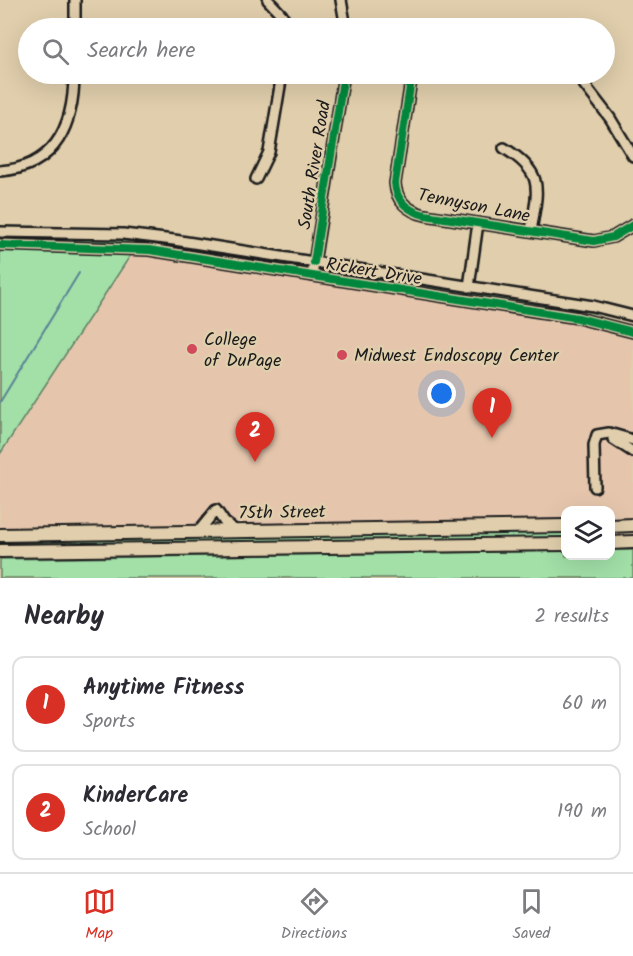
<!DOCTYPE html>
<style>
body{margin:0;font-family:Kalam,sans-serif;background:#f2f2f3;color:#2b2b33}
.controls{position:absolute;right:18px;bottom:18px;display:grid;overflow:hidden;border-radius:12px;box-shadow:0 6px 24px #0002}
.controls button{width:54px;height:54px;display:grid;place-items:center;padding:0;border:0;border-bottom:2px solid #e1e1e2;background:#fff;color:#2b2b33;font:30px sans-serif}
.you{position:absolute;left:442px;top:394px;width:21px;height:21px;margin:-15px;border:4px solid #fff;border-radius:50%;background:#1a73e8;box-shadow:0 0 0 9px #1a73e833}
.badge{display:grid;place-items:center;width:39px;height:39px;border-radius:50%;background:#d93025;color:#fff;font-size:20px;font-weight:700}
.pin{position:absolute;translate:-50% -50px;filter:drop-shadow(0 2px 3px #0008)}
.pin::after{content:'';position:absolute;top:32px;width:21px;height:18px;background:inherit;clip-path:polygon(0 0,100% 0,50% 100%)}
.list{margin:0;padding:0;list-style:none}
h2{display:flex;justify-content:space-between;align-items:center;height:78px;margin:0;padding:0 24px;font-size:26px}
h2 small{font-size:20px;font-weight:400;color:#7c7c81}
.list li{display:grid;grid-template-columns:39px 1fr auto;gap:18px;align-items:center;box-sizing:border-box;height:96px;margin:0 12px 12px;padding:0 12px;border:2px solid #e1e1e2;border-radius:12px}
.list b{display:block;font-size:22px;white-space:nowrap}
.list p{margin:0;font-size:20px;white-space:nowrap;color:#7c7c81}
.list em{font-size:20px;font-style:normal;color:#7c7c81}
.icon{flex:none;width:33px;height:33px;fill:none;stroke:currentColor;stroke-width:2;stroke-linecap:round;stroke-linejoin:round}
.map{position:relative;flex:none;width:633px;height:578px;overflow:hidden}
.search{position:absolute;background:#fff;box-shadow:0 6px 24px #0002;left:18px;right:18px;top:18px;height:66px;display:flex;align-items:center;gap:15px;box-sizing:border-box;padding:0 21px;border-radius:33px;color:#7c7c81;font-size:22px}
.sheet{height:294px;background:#fff}
nav{display:flex;justify-content:space-around;align-items:center;box-sizing:border-box;height:84px;border-top:2px solid #e1e1e2;background:#fff;font-size:16px;color:#7c7c81}
nav a{display:grid;justify-items:center;gap:3px}
nav .on{color:#d93025}
.map>svg:first-child{display:block}
.built{fill:#e5c6ad}
.green{fill:#a2e0a8;stroke:#5f7e62;stroke-width:1.5}
.lines{fill:none;stroke-linecap:round;stroke-linejoin:round}
.stream{stroke:#5a8294;stroke-width:2}
.minor-casing{stroke:#1c1c1c;stroke-width:14}
.major-casing{stroke:#1c1c1c;stroke-width:16}
.minor{stroke:#e0ceac;stroke-width:9}
.major{stroke:#e0ceac;stroke-width:12}
.cycleway-casing{stroke:#e0ceac;stroke-width:11}
.cycleway{stroke:#00873e;stroke-width:8}
.poi-dot{fill:#d1495b;stroke:#e0ceac;stroke-width:2}
.labels{text-anchor:middle;stroke-width:5;stroke-linejoin:round;paint-order:stroke}
.street-label{font-size:18px;fill:#1c1c1c;stroke:#e0ceac}
.poi-label{font-size:18px;fill:#1c1c1c;stroke:#e0ceac;text-anchor:start}
</style>
<div class="map">
<svg width="633" height="578" viewBox="0 0 633 578">
<rect width="100%" height="100%" fill="#e0ceac"/>
<filter id="ink" filterUnits="userSpaceOnUse"><feTurbulence type="fractalNoise" baseFrequency=".0167" numOctaves="2"/><feDisplacementMap in="SourceGraphic" scale="12" xChannelSelector="R" yChannelSelector="G"/><feConvolveMatrix kernelMatrix="1 2 1 2 8 2 1 2 1" color-interpolation-filters="sRGB"/></filter>
<g filter="url(#ink)">
<!-- built -->
<path class="built" d="M132,252L413,296L620,331L633,337V518H611L610,511H566L565,519L0,527V454Z"/>
<!-- green -->
<path class="green" d="M0,235L122,238L130,242L0,240Z
M181,249L218,250L297,263L239,259Z
M0,250L132,253L0,454Z
M327,271L388,277L605,312L624,319L562,307L526,306Z
M566,530L565,538L535,540L0,547V539Z
M611,550H633V578H0V559L565,551L566,556H610Z"/>
<g class="lines">
<!-- stream -->
<path class="stream" d="M0,402L79,273"/>
<!-- minor casing -->
<g class="minor-casing">
<path id="minor" d="M268,0L282,15L288,28
M341,0L346,28
M75,28V0
M412,74L395,183C396,201 408,211 425,215L594,241L613,237L633,225
M576,74L610,118L633,156
M504,148C545,173 538,188 531,231
M0,171C57,167 74,123 74,74
M256,179L269,152L282,74
M0,232L123,234L174,240L593,306L633,316
M0,245L149,250L578,318L633,332
M312,276L344,74
M469,287L478,223
M613,439L633,452
M595,487L594,445L597,435L609,433L633,440
M216,510L225,523L236,531
M198,532L216,510"/>
</g>
<!-- major casing -->
<g class="major-casing">
<path id="major" d="M610,526L633,525
M0,535L566,526
M610,543L633,542
M0,551L566,544"/>
</g>
<!-- minor -->
<use href="#minor" class="minor"/>
<!-- major -->
<use href="#major" class="major"/>
<!-- cycleway casing -->
<g class="cycleway-casing">
<path id="cycleway" d="M412,74L395,183C396,201 408,211 425,215L594,241L613,237L633,225
M0,245L149,250L578,318L633,332
M314,262L344,74"/>
</g>
<!-- cycleway -->
<use href="#cycleway" class="cycleway"/>
</g>
</g>
<!-- markers -->
<g class="poi-dot">
<circle cx="192" cy="349" r="6"/>
<circle cx="342" cy="355" r="6"/>
</g>
<g class="labels">
<!-- street labels -->
<g class="street-label">
<text transform="translate(314 165) rotate(-81)" y="6">South River Road</text>
<text transform="translate(474 205) rotate(11)" y="6">Tennyson Lane</text>
<text transform="translate(374 271) rotate(9)" y="6">Rickert Drive</text>
<text transform="translate(282 512) rotate(-1)" y="6">75th Street</text>
</g>
<!-- poi labels -->
<g class="poi-label">
<text x="204" y="345">College<tspan x="204" dy="21">of DuPage</tspan></text>
<text x="354" y="361">Midwest Endoscopy Center</text>
</g>
</g>
</svg>
<div class="controls">
<button><svg class="icon" aria-label="layers" viewBox="0 0 24 24"><path d="M12 4l9 5-9 5-9-5zM3 14l9 5 9-5"/></svg></button>
</div>
<div class="you"></div>
<div class="pin badge" style="left:492px;top:438px">1</div>
<div class="pin badge" style="left:255px;top:462px">2</div>
<div class="search"><svg class="icon" aria-label="search" viewBox="0 0 24 24"><circle cx="10" cy="10" r="6"/><path d="M15 15l6 6"/></svg>Search here</div>
</div>
<section class="sheet">
<h2>Nearby<small>2 results</small></h2>
<ul class="list">
<li><span class="badge">1</span><div><b>Anytime Fitness</b><p>Sports</p></div><em>60 m</em></li>
<li><span class="badge">2</span><div><b>KinderCare</b><p>School</p></div><em>190 m</em></li>
</ul>
</section>
<nav>
<a class="on"><svg class="icon" aria-label="map" viewBox="0 0 24 24"><path d="M3 6l6-2 6 2 6-2v14l-6 2-6-2-6 2zM9 4v14M15 6v14"/></svg>Map</a>
<a><svg class="icon" aria-label="directions" viewBox="0 0 24 24"><path d="M12 3l9 9-9 9-9-9zM9 14v-3h6M13 9l2 2-2 2"/></svg>Directions</a>
<a><svg class="icon" aria-label="saved" viewBox="0 0 24 24"><path d="M7 4h10v16l-5-4-5 4z"/></svg>Saved</a>
</nav>
